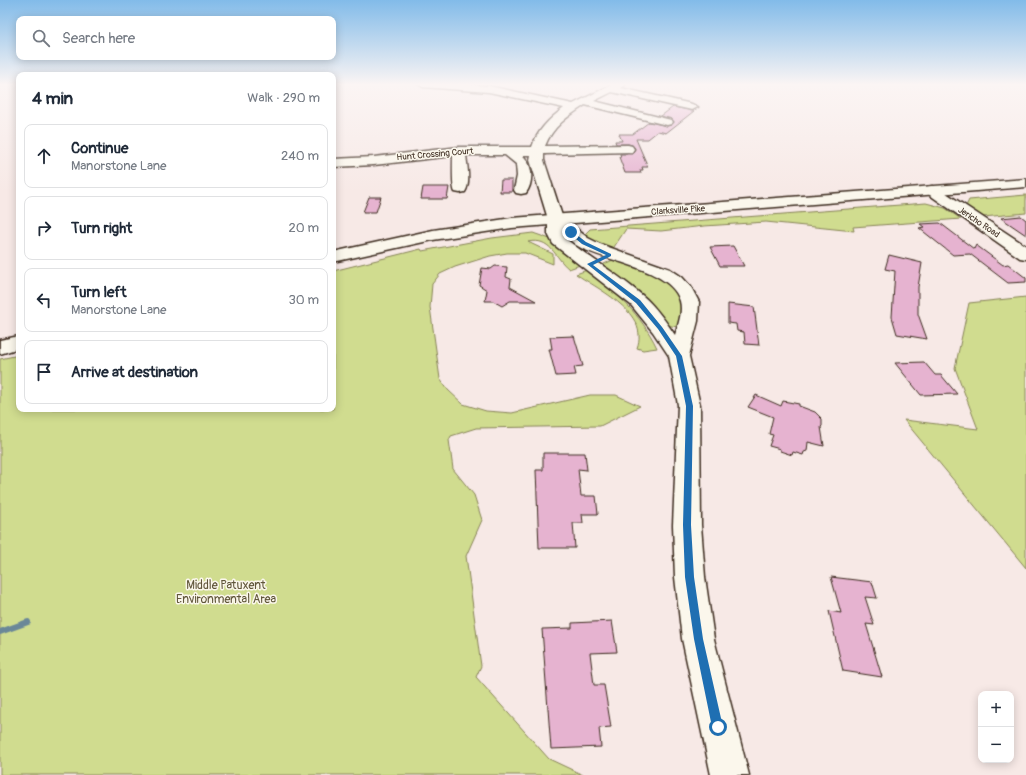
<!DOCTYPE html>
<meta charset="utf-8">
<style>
body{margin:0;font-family:Pangolin,sans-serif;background:#f6f6f7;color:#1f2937}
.controls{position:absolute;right:12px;bottom:12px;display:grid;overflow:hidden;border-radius:8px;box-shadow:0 2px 10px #0003}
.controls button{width:36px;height:36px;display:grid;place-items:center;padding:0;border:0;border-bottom:1px solid #e0e1e3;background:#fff;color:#1f2937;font:20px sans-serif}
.stop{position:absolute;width:12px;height:12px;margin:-9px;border:3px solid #1f6fb2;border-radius:50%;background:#fff}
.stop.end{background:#1f6fb2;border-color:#fff;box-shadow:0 1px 4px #0008}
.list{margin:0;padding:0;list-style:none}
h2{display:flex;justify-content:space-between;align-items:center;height:52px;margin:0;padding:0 16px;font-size:17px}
h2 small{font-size:13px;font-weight:400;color:#747a83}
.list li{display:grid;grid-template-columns:26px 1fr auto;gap:12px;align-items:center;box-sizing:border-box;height:64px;margin:0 8px 8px;padding:0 8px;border:1px solid #e0e1e3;border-radius:8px}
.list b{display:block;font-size:15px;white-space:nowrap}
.list p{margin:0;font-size:13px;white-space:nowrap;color:#747a83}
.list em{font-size:13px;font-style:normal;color:#747a83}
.icon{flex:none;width:22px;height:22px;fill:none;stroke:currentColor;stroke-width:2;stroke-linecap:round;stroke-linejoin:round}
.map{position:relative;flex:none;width:1026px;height:775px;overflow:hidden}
.search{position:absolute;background:#fff;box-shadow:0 2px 10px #0003;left:16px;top:16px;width:320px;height:44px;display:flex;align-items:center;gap:10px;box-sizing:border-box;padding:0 14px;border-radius:8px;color:#747a83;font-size:15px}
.panel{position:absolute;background:#fff;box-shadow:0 2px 10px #0003;left:16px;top:72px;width:320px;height:340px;border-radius:8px}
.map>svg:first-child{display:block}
.green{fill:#d0dc8f;stroke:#868356}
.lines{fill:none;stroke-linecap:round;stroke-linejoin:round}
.stream{stroke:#6a8798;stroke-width:6}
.building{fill:#e6b3d0;stroke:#3b2a1e}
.minor-casing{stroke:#3b2a1e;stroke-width:3}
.major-casing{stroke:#3b2a1e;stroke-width:3}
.minor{fill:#fbf7ec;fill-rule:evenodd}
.major{fill:#fbf7ec;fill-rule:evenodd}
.route{fill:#1f6fb2}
.labels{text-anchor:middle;stroke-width:3;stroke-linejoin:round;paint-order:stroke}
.far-street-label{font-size:9px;fill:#3b2a1e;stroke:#fbf7ec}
.near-park-label{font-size:12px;fill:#60563a;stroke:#fbf7ec}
</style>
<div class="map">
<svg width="1026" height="775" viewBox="0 0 1026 775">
<rect width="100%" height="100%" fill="#f7e9e6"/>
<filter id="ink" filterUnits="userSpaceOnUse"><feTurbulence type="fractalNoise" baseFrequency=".025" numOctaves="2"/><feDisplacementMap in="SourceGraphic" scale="8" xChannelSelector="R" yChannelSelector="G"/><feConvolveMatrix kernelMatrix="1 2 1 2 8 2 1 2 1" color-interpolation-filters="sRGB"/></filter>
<g filter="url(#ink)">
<!-- green -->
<path class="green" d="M1026,195V213L983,217L966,206L969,200Z
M926,203L945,208L961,219L853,227L854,231L766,222L704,226L661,231L626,229L612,250L583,236L590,229Z
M533,233L550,239L559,249L580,265L569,269C554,257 551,237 528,242L553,254V264L525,253H507L490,256L455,267L440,274L432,284L430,307L440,379L448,390L463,404L486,411L512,413L590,395H616L640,406L600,426L476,428L451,436L449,440L453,469L474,495L482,520L466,556L481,666L476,677L549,759L583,775H0V359L19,355V409H333V271L421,249L422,251L492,238Z
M613,260H616L653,271L673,285L685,308L678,327L665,325L602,267L604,264Z
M587,270C616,292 641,314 657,348L643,350L637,348C650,313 599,290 576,274Z
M1026,297V568L904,420L978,429L955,368L969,303Z"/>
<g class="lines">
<!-- stream -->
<path class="stream" d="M0,632L28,622"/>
</g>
<!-- building -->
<path class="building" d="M673,107L694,111L666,133L658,131L648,139H636L648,167H642L643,170H640L641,173H625L619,157H621L620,154H632L635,148L632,145L628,144H616L615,141H622L619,134H633L649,122L667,126L671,125L674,122L672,119L661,116Z
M501,180H512V192H500Z
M423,187H449L447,199H421Z
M369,197H381L376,212H363Z
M1021,216L1026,220V235L1001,218Z
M940,223L974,249L976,245L1003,265L1008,264L1026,278V282L1008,283L970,254L953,255L919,228L924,227L920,224Z
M733,246L744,266H720L710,247Z
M889,255L922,263L918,287V314L927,339L897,334L892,317L895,271L885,269Z
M495,266L507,267L506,277L511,279L510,287L536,301H510L502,306L493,301H485L487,290L479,285L482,268L491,269Z
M728,304L754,307L759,345L745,344L744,332L737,331L736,324L728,323Z
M574,336L583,366L574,367L576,375L556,376L549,349H552L550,337Z
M924,362L935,375H941L957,394L921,395L895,363Z
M756,395L781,406L783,401L799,404V406L815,412L822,419V426L821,427L824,446L808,442L807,451L804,452L803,455L793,452L792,455L780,451V449L769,446L773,435L769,434L773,417L748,407Z
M543,453H585L587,470L578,469L581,496H596L598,514H582L583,523H573L575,548H539L536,470H543Z
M831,577L872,582L877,598L865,597L874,625L866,624L882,677L843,671L829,611L841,613Z
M612,621L617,652L590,653L594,685H604L611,727L599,728L601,747L551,749L542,629L572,628V623Z"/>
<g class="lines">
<!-- minor casing -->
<g class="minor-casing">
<path id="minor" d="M418,84H460L489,86L573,104L613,84H626L621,88L692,104L698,107L692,110L612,92L594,101L671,120L673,122L671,124L667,125L585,105C568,116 552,127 545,146L628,145L632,146L634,149L632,152L544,154V160L564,222L570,224L588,238L600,244L670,269L682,277L691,287L699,302L698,321L689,356L700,405L701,525L705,577L714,639L749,775H711L682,639L675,577L673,525L678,405L669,356L653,332L631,305L553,244L548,234V219L530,160L531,155H522C533,164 534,182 526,193L521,194L516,193L514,190L517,176L516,164L505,155H466C467,165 471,183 465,192L460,193L455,192C452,188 453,163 453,156L374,165L333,167V159L374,157L459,147H532C537,131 550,118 564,108L489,92L423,87ZM565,236C572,242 579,248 588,251C613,262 672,271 680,301C683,312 678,325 675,335C666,322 655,306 643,296C619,275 591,259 566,239Z
M932,186L937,187L1026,246V259L1020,258L927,193L925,190L927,187Z"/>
</g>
<!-- major casing -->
<g class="major-casing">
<path id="major" d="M1026,179V187L512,228L433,240L333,262V252L433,230L512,218Z
M19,336V348L0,354V340Z"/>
</g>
<!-- minor -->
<use href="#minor" class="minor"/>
<!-- major -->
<use href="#major" class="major"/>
</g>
</g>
<!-- sky -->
<linearGradient id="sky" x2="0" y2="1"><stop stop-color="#82bbe9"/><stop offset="0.44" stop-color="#fbf5f4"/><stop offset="1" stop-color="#fbf5f4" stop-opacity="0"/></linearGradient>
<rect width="1026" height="192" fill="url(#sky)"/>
<!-- route -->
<path class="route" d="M569,231H572L586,242L611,254V256L593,265L640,300L662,327L682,356L693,406L691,525L694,577L703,639L723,727L721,731L718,732L714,731L712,727L694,639L685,577L683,525L686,406L676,356L658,329L636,303L587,264L606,255L582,244L569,233Z"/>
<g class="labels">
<!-- far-street labels -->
<g class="far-street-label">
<text transform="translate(435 154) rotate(-5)" y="3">Hunt Crossing Court</text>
<text transform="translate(678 210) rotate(-4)" y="3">Clarksville Pike</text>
<text transform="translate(979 222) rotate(34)" y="3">Jericho Road</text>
</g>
<!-- near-park labels -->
<g class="near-park-label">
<text x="226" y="589">Middle Patuxent<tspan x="226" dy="14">Environmental Area</tspan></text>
</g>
</g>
</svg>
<div class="controls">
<button>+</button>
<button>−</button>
</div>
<div class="stop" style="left:718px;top:727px"></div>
<div class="stop end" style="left:571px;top:232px"></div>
<div class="search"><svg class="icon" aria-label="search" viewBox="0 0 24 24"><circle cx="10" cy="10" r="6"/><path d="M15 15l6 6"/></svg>Search here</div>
<section class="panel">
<h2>4 min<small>Walk · 290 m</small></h2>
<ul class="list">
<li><svg class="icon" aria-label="ahead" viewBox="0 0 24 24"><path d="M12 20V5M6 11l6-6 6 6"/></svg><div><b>Continue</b><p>Manorstone Lane</p></div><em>240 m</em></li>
<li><svg class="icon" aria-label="right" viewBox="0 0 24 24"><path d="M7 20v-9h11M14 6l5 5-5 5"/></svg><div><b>Turn right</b></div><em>20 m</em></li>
<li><svg class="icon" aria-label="left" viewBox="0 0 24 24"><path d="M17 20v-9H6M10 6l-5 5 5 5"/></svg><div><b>Turn left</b><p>Manorstone Lane</p></div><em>30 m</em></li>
<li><svg class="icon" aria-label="arrive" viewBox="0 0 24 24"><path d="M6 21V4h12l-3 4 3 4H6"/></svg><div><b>Arrive at destination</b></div></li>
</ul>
</section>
</div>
